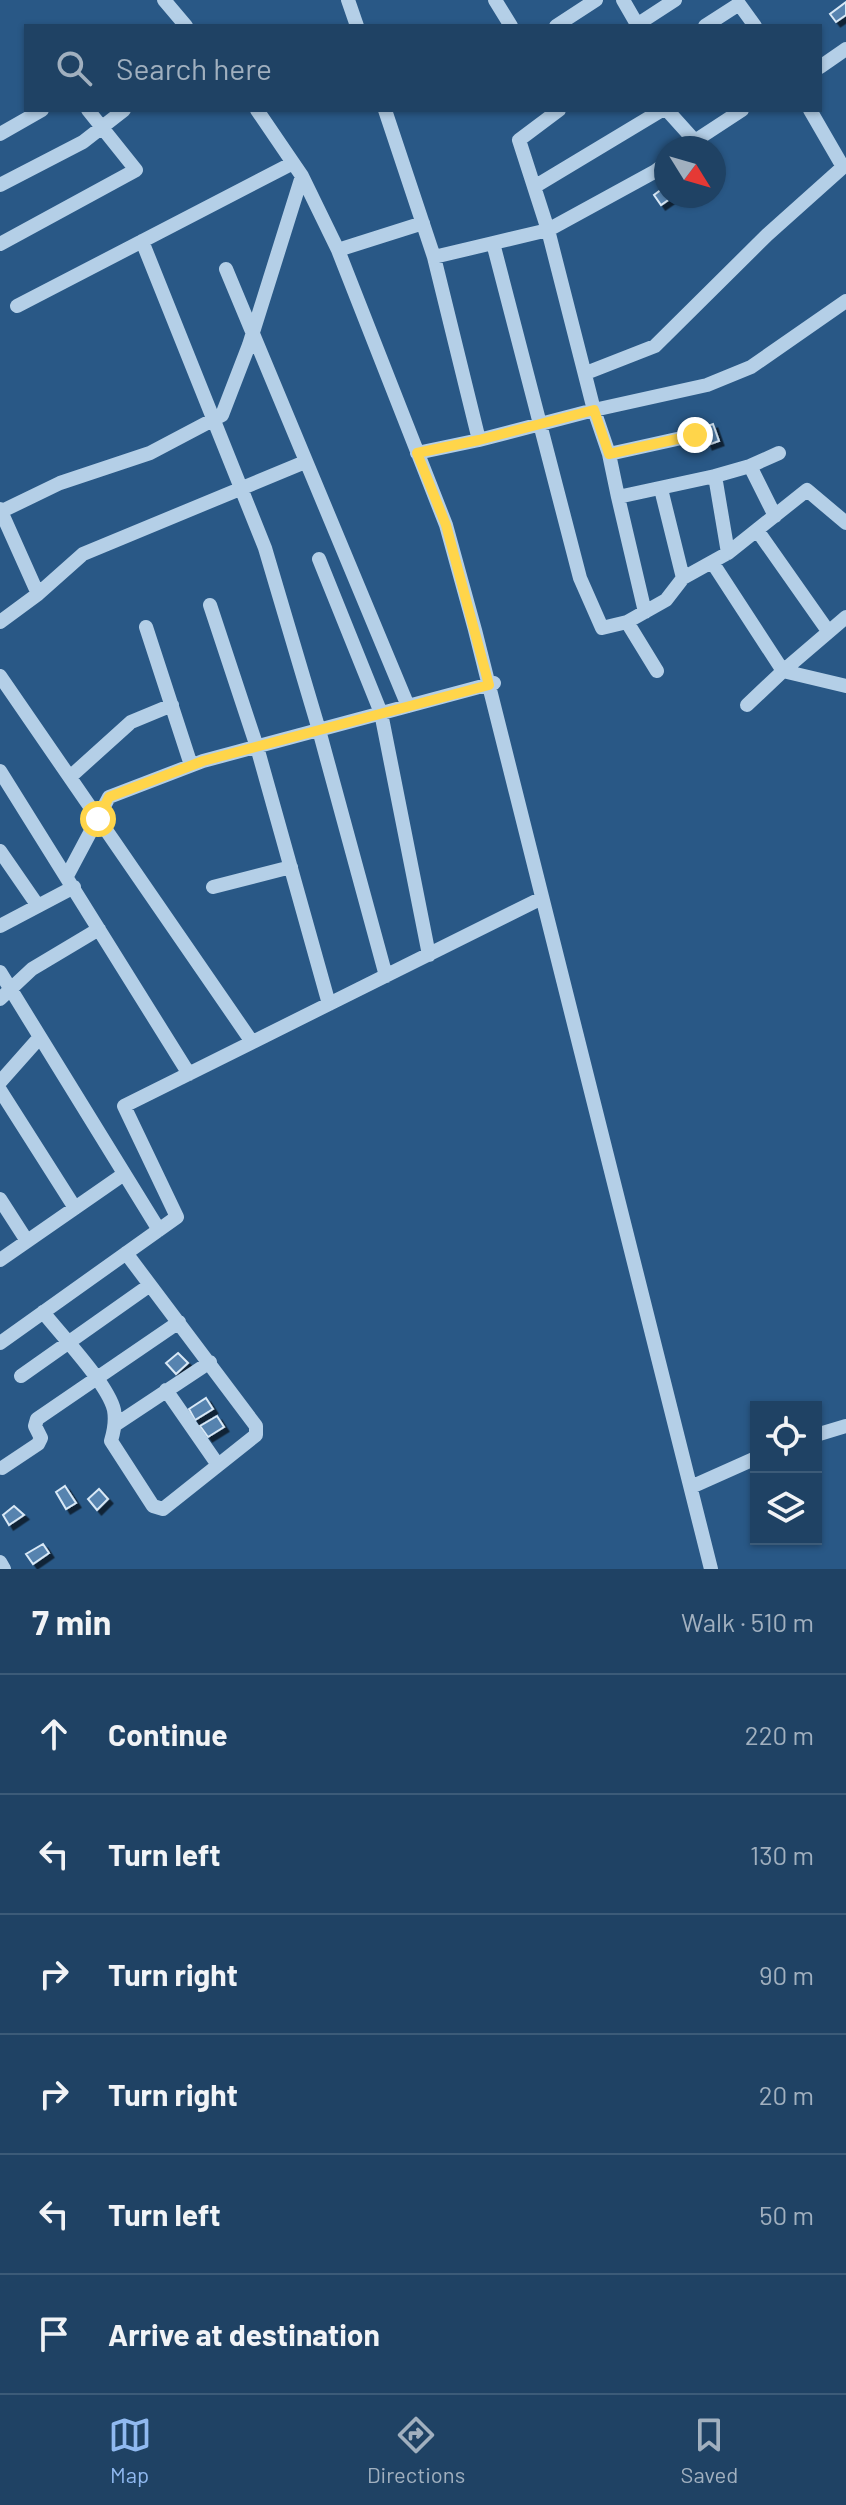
<!DOCTYPE html>
<meta charset="utf-8">
<style>
body{margin:0;font-family:Barlow,sans-serif;background:#2c4d6d;color:#f1f3f6}
.controls{position:absolute;right:24px;bottom:24px;display:grid;overflow:hidden;border-radius:0px;box-shadow:0 2px 6px #0004}
.controls button{width:72px;height:72px;display:grid;place-items:center;padding:0;border:0;border-bottom:2px solid #3c5b78;background:#1f4264;color:#f1f3f6;font:40px sans-serif}
.compass{position:absolute;left:654px;top:136px;width:72px;height:72px;border-radius:50%;background:#1f4264;box-shadow:0 2px 6px #0004;rotate:127deg}
.stop{position:absolute;width:24px;height:24px;margin:-18px;border:6px solid #ffd54a;border-radius:50%;background:#fff}
.stop.end{background:#ffd54a;border-color:#fff;box-shadow:0 2px 8px #0008}
.list{margin:0;padding:0;list-style:none}
h2{display:flex;justify-content:space-between;align-items:center;height:104px;margin:0;padding:0 32px;font-size:34px}
h2 small{font-size:26px;font-weight:400;color:#a1b0bf}
.list li{display:grid;grid-template-columns:52px 1fr auto;gap:24px;align-items:center;box-sizing:border-box;height:120px;padding:0 32px;border-top:2px solid #3c5b78}
.list b{display:block;font-size:30px;white-space:nowrap}
.list em{font-size:26px;font-style:normal;color:#a1b0bf}
.icon{flex:none;width:44px;height:44px;fill:none;stroke:currentColor;stroke-width:2;stroke-linecap:round;stroke-linejoin:round}
.map{position:relative;flex:none;width:846px;height:1569px;overflow:hidden}
.search{position:absolute;background:#1f4264;box-shadow:0 2px 6px #0004;left:24px;right:24px;top:24px;height:88px;display:flex;align-items:center;gap:20px;box-sizing:border-box;padding:0 28px;border-radius:0px;color:#a1b0bf;font-size:30px}
.sheet{height:824px;background:#1f4264}
nav{display:flex;justify-content:space-around;align-items:center;box-sizing:border-box;height:112px;border-top:2px solid #3c5b78;background:#1f4264;font-size:22px;color:#a1b0bf}
nav a{display:grid;justify-items:center;gap:4px}
nav .on{color:#90b9f0}
.map>svg:first-child{display:block}
.building{fill:#5683af;stroke:#d8e8f6;stroke-width:2;filter:url(#shadow)}
.lines{fill:none;stroke-linecap:round;stroke-linejoin:round}
.minor{stroke:#b4cfe7;stroke-width:14}
.route{stroke:#ffd54a;stroke-width:10}
</style>
<div class="map">
<svg width="846" height="1569" viewBox="0 0 846 1569">
<defs>
<filter id="shadow"><feDropShadow dx="4.5" dy="4.5" stdDeviation="0" flood-color="#0009"/></filter>
</defs>
<rect width="100%" height="100%" fill="#295886"/>
<!-- building -->
<path class="building" d="M846,2V15L836,22L830,14Z
M666,186V196H674L661,205L654,195Z
M713,424L719,441L708,445L702,428Z
M178,1353L188,1363L176,1374L166,1363Z
M206,1398L213,1409L195,1420L189,1409Z
M217,1416L224,1427L208,1437L200,1426Z
M65,1486L76,1503L66,1509L56,1492Z
M99,1489L108,1499L97,1510L88,1499Z
M14,1506L24,1515L9,1525L3,1515Z
M43,1544L49,1553L33,1564L26,1554Z"/>
<g class="lines">
<!-- minor -->
<path class="minor" d="M164,0L186,26
M348,0L357,26
M495,0L511,26
M623,0L638,26
M556,26L596,0
M635,26L675,0
M705,26L739,4L755,26
M820,67L846,49
M257,110L302,176L338,250L446,525L475,630L711,1569
M385,110L434,257L479,440
M559,110L519,140L548,230L594,410L707,385L751,367L846,301
M667,110L694,140
M0,134L42,110
M684,148L742,110
M666,163L654,172L548,230L493,243L580,578L602,628L627,622L666,600L683,578L728,553L715,476L750,466L779,453
M0,185L83,142L124,110
M534,187L662,110
M142,241L265,548L319,730L386,976
M0,244L136,170L88,110
M338,250L423,223
M434,257L493,243
M226,269L408,706
M17,306L293,163
M586,373L655,346L767,235L843,167L810,110
M417,453L479,440L594,410L609,454L695,435
M609,454L618,497L715,476
M750,466L775,516
M661,489L683,578
M618,497L645,612
M0,509L38,594
M0,512L60,483L150,453L222,415L249,345L302,176
M757,530L828,631
M728,553L807,490L846,523
M319,559L381,713L429,955
M712,562L783,671L846,617
M210,605L257,747L329,1004
M0,622L38,594L83,554L305,462
M627,622L657,671
M146,627L191,765
M0,676L252,1042
M747,705L783,671L846,686
M0,771L189,1074
M70,777L131,722L172,705
M0,851L38,906
M67,876L109,797L203,761L494,683
M213,887L291,867
M0,926L74,887
M0,972L159,1230
M0,999L32,969L99,929
M0,1082L40,1037
M0,1090L75,1208
M0,1199L27,1241
M0,1260L124,1174
M43,1312C61,1335 108,1384 114,1410C116,1421 114,1431 111,1441L153,1506L163,1509L256,1435V1426L126,1253
M0,1343L177,1217L124,1106L542,898
M21,1376L150,1285
M166,1390L218,1465
M115,1425L210,1362
M816,1435L846,1426
M2,1468L38,1444L41,1438L35,1426L37,1419L179,1322
M691,1487L756,1458
M0,1562L4,1569"/>
</g>
<g class="lines">
<!-- route -->
<path class="route" d="M98,819L109,797L203,761L489,685L446,525L417,453L479,440L594,410L609,454L695,435"/>
</g>
</svg>
<div class="controls">
<button><svg class="icon" aria-label="locate" viewBox="0 0 24 24"><circle cx="12" cy="12" r="6"/><path d="M12 2v4M12 18v4M2 12h4M18 12h4"/></svg></button>
<button><svg class="icon" aria-label="layers" viewBox="0 0 24 24"><path d="M12 4l9 5-9 5-9-5zM3 14l9 5 9-5"/></svg></button>
</div>
<svg class="compass" viewBox="-18 -18 36 36"><path d="M0-13l5 13h-10z" fill="#e53935"/><path d="M0 13l5-13h-10z" fill="#a1b0bf"/></svg>
<div class="stop" style="left:98px;top:819px"></div>
<div class="stop end" style="left:695px;top:435px"></div>
<div class="search"><svg class="icon" aria-label="search" viewBox="0 0 24 24"><circle cx="10" cy="10" r="6"/><path d="M15 15l6 6"/></svg>Search here</div>
</div>
<section class="sheet">
<h2>7 min<small>Walk · 510 m</small></h2>
<ul class="list">
<li><svg class="icon" aria-label="ahead" viewBox="0 0 24 24"><path d="M12 20V5M6 11l6-6 6 6"/></svg><div><b>Continue</b></div><em>220 m</em></li>
<li><svg class="icon" aria-label="left" viewBox="0 0 24 24"><path d="M17 20v-9H6M10 6l-5 5 5 5"/></svg><div><b>Turn left</b></div><em>130 m</em></li>
<li><svg class="icon" aria-label="right" viewBox="0 0 24 24"><path d="M7 20v-9h11M14 6l5 5-5 5"/></svg><div><b>Turn right</b></div><em>90 m</em></li>
<li><svg class="icon" aria-label="right" viewBox="0 0 24 24"><path d="M7 20v-9h11M14 6l5 5-5 5"/></svg><div><b>Turn right</b></div><em>20 m</em></li>
<li><svg class="icon" aria-label="left" viewBox="0 0 24 24"><path d="M17 20v-9H6M10 6l-5 5 5 5"/></svg><div><b>Turn left</b></div><em>50 m</em></li>
<li><svg class="icon" aria-label="arrive" viewBox="0 0 24 24"><path d="M6 21V4h12l-3 4 3 4H6"/></svg><div><b>Arrive at destination</b></div></li>
</ul>
</section>
<nav>
<a class="on"><svg class="icon" aria-label="map" viewBox="0 0 24 24"><path d="M3 6l6-2 6 2 6-2v14l-6 2-6-2-6 2zM9 4v14M15 6v14"/></svg>Map</a>
<a><svg class="icon" aria-label="directions" viewBox="0 0 24 24"><path d="M12 3l9 9-9 9-9-9zM9 14v-3h6M13 9l2 2-2 2"/></svg>Directions</a>
<a><svg class="icon" aria-label="saved" viewBox="0 0 24 24"><path d="M7 4h10v16l-5-4-5 4z"/></svg>Saved</a>
</nav>
